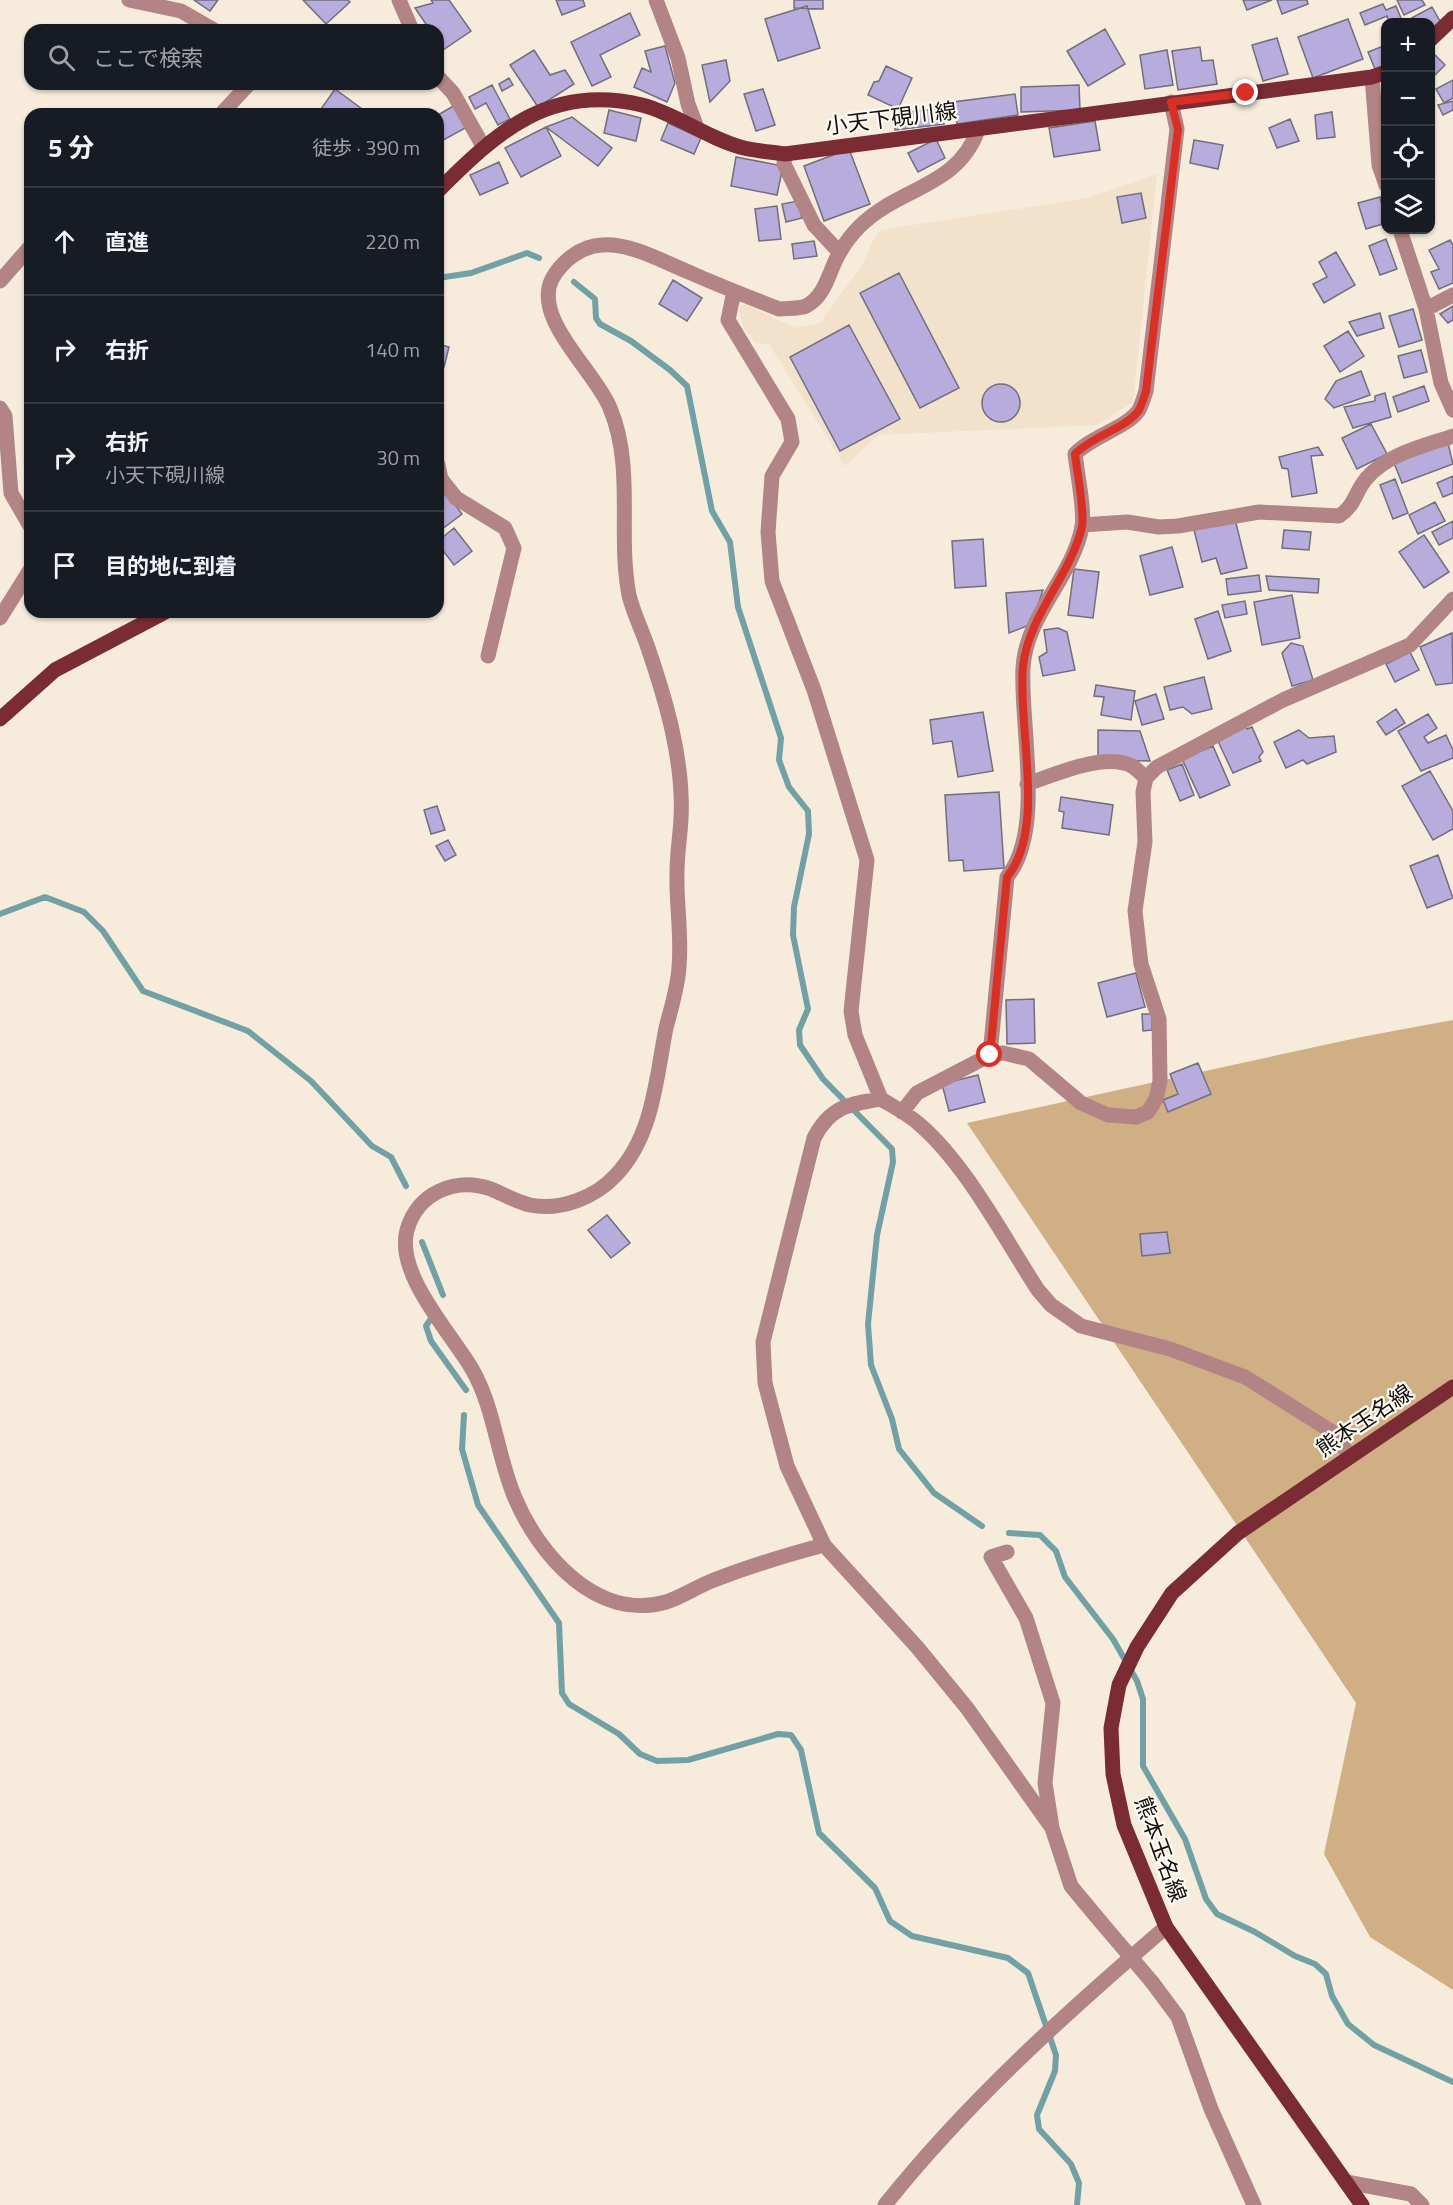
<!DOCTYPE html>
<html lang="ja">
<meta charset="utf-8">
<style>
body{margin:0;font-family:"Titillium Web","Noto Sans JP",sans-serif;background:#242831;color:#f1f3f6}
.controls{position:absolute;right:18px;top:18px;display:grid;overflow:hidden;border-radius:12px;box-shadow:0 2px 4px #0004}
.controls button{width:54px;height:54px;display:grid;place-items:center;padding:0;border:0;border-bottom:2px solid #363941;background:#171b24;color:#f1f3f6;font:30px sans-serif}
.stop{position:absolute;width:18px;height:18px;margin:-14px;border:4px solid #d93025;border-radius:50%;background:#fff}
.stop.end{background:#d93025;border-color:#fff;box-shadow:0 2px 6px #0008}
.list{margin:0;padding:0;list-style:none}
h2{display:flex;justify-content:space-between;align-items:center;height:78px;margin:0;padding:0 24px;font-size:26px}
h2 small{font-size:20px;font-weight:400;color:#9ea1a6}
.list li{display:grid;grid-template-columns:39px 1fr auto;gap:18px;align-items:center;box-sizing:border-box;height:108px;padding:0 24px;border-top:2px solid #363941}
.list b{display:block;font-size:22px;white-space:nowrap}
.list p{margin:0;font-size:20px;white-space:nowrap;color:#9ea1a6}
.list em{font-size:20px;font-style:normal;color:#9ea1a6}
.icon{flex:none;width:33px;height:33px;fill:none;stroke:currentColor;stroke-width:2;stroke-linecap:round;stroke-linejoin:round}
.map{position:relative;flex:none;width:1453px;height:2205px;overflow:hidden}
.search{position:absolute;background:#171b24;box-shadow:0 2px 4px #0004;left:24px;top:24px;width:420px;height:66px;display:flex;align-items:center;gap:15px;box-sizing:border-box;padding:0 21px;border-radius:18px;color:#9ea1a6;font-size:22px}
.panel{position:absolute;background:#171b24;box-shadow:0 2px 4px #0004;left:24px;top:108px;width:420px;height:510px;border-radius:18px}
.map>svg:first-child{display:block}
.built{fill:#f2e1cb}
.forest{fill:#d1af85}
.lines{fill:none;stroke-linecap:round;stroke-linejoin:round}
.stream{stroke:#72a1a5;stroke-width:6}
.building{fill:#b7acdc;stroke:#716e7e;stroke-width:1.5}
.minor{stroke:#b38485;stroke-width:15}
.major{stroke:#7a2b33;stroke-width:15}
.minor-bridge{stroke:#b38485;stroke-width:15}
.route{stroke:#d93025;stroke-width:8}
.labels{text-anchor:middle;stroke-width:4.5;stroke-linejoin:round;paint-order:stroke}
.street-label{font-size:22px;fill:#130f0a;stroke:#fef9f3}
</style>
<div class="map">
<svg width="1453" height="2205" viewBox="0 0 1453 2205">
<rect width="100%" height="100%" fill="#f7ebdc"/>
<!-- built -->
<path class="built" d="M1157,174L1133,402L1096,425L878,435L845,466L769,344L756,343L743,327L739,309L745,304L795,328L820,323L865,261L871,244L881,230L1088,198Z"/>
<!-- forest -->
<path class="forest" d="M1453,1020V1990L1370,1937L1324,1854L1356,1703L967,1123L1361,1037Z"/>
<g class="lines">
<!-- stream -->
<path class="stream" d="M438,278L471,273L527,253L539,258
M574,282L595,299L596,318L600,324L631,341L670,370L687,386L712,511L730,542L738,607L781,738L779,760L789,787L808,811L809,834L794,907L793,935L808,1009L799,1030L800,1045L823,1079L892,1149L893,1162L877,1235L868,1324L871,1365L892,1419L899,1449L934,1493L982,1526
M0,914L45,897L84,912L103,931L143,991L248,1031L311,1081L372,1146L391,1157L406,1186
M422,1242L443,1295
M430,1320L426,1326L431,1341L466,1390
M464,1415L462,1449L478,1505L559,1623L562,1693L569,1704L619,1734L640,1754L657,1761L688,1760L778,1734L791,1735L801,1750L819,1833L875,1888L890,1921L912,1936L1008,1958L1028,1973L1056,2055L1055,2071L1037,2115L1039,2129L1071,2164L1079,2183L1077,2205
M1009,1533L1040,1535L1056,1551L1065,1577L1113,1639L1137,1681L1143,1699V1766L1185,1839L1206,1899L1217,1914L1255,1932L1295,1956L1315,1964L1326,1974L1332,1996L1348,2024L1374,2045L1453,2082"/>
</g>
<!-- building -->
<path class="building" d="M194,0H218L210,11Z
M303,0H348L350,2L326,24Z
M431,0H449L471,31L443,50L438,42V30H430L415,8L433,3Z
M556,0H583L585,6L562,15Z
M794,0H823V9L794,8Z
M1243,0H1272L1247,10Z
M1277,0H1307L1308,4L1282,14Z
M1397,0H1422L1425,5L1404,15Z
M1383,4L1386,10L1396,6L1401,18L1389,22L1387,16L1365,25L1360,13Z
M807,6L820,48L778,61L765,19Z
M1432,7L1441,23L1430,28V22H1410L1408,20Z
M630,13L640,35L600,55L611,77L592,86L571,42Z
M1348,19L1363,59L1313,78L1298,37Z
M1105,29L1125,64L1088,86L1067,51Z
M1277,38L1288,74L1263,81L1252,45Z
M1386,45V65L1375,69L1368,52Z
M665,46L675,83L667,102L634,87L642,68L651,72L645,51Z
M1200,47L1202,61L1213,60L1217,84L1178,90L1172,51Z
M534,50L550,75L565,70L574,84L538,107L510,65Z
M1167,50L1173,85L1145,89L1140,55Z
M1433,53L1445,65L1430,80V56Z
M726,60L730,81L710,102L702,65Z
M886,66L912,78L898,109L868,95L874,82L879,81Z
M509,78L513,85L502,91L499,84Z
M1453,80V98L1444,103L1436,89Z
M492,85L510,119L498,125L486,103L475,109L469,97Z
M1079,85L1080,110L1021,112V87Z
M335,89L362,109L358,114H328L321,109Z
M763,89L775,125L756,131L744,94Z
M1015,94L1018,115L957,124L953,102Z
M1453,101V110L1443,115L1438,105Z
M455,105L467,127L438,143V131L443,130L438,123V115Z
M942,108L944,124L895,130L893,114Z
M609,110L641,118L636,141L604,133Z
M1332,112L1335,137L1317,139L1315,115Z
M572,117L612,148L598,166L546,127Z
M1290,119L1299,141L1277,148L1269,128Z
M1095,121L1100,150L1054,157L1049,128Z
M668,123L701,138L694,154L661,140Z
M546,127L561,156L521,177L505,148Z
M936,139L945,158L918,172L908,153Z
M1194,140L1223,145L1218,169L1190,163Z
M849,149L870,204L824,221L804,166Z
M736,157L783,166L777,195L731,186Z
M499,162L508,183L480,195L470,175Z
M1141,193L1146,218L1122,223L1117,197Z
M1380,197L1386,223L1366,229L1358,203Z
M798,201L802,218L786,222L782,204Z
M777,206L781,239L759,241L755,209Z
M1386,239L1397,269L1380,275L1369,246Z
M1450,240L1453,245V283L1439,289L1431,272L1439,269L1429,250Z
M814,241L817,256L794,259L792,244Z
M1336,252L1355,285L1324,303L1313,284L1327,277L1319,262Z
M899,273L959,388L920,408L860,293Z
M673,280L702,298L687,321L659,304Z
M1453,306V320L1448,323L1440,314Z
M1413,309L1422,340L1399,347L1389,316Z
M1380,313L1384,328L1357,336L1349,322Z
M849,325L900,419L840,451L790,357Z
M1348,331L1364,356L1340,372L1324,346Z
M438,344L449,347L444,367L438,365Z
M1421,350L1427,372L1404,378L1398,356Z
M1361,371L1370,395L1334,408L1325,399L1336,381Z
M982 403a19 19 0 1 1 38 0a19 19 0 1 1-38 0Z
M1424,386L1429,401L1398,412L1393,397Z
M1385,393L1391,417L1353,428L1344,407L1375,401V396Z
M1371,424L1387,454L1357,469L1342,438Z
M1448,443L1453,464L1402,483L1394,463Z
M1318,447L1323,455L1311,456L1317,493L1292,497L1288,469L1282,468L1279,457Z
M1453,476V493L1443,497L1437,483Z
M1395,479L1408,513L1393,519L1380,485Z
M438,482L462,514L438,532Z
M1435,502L1445,521L1418,534L1409,515Z
M1235,519L1247,568L1221,574L1216,558L1202,562L1194,530Z
M1453,521V538L1439,545L1432,532Z
M454,528L472,551L454,565L438,544V541Z
M1284,530L1311,532L1309,550L1282,548Z
M1424,535L1449,572L1424,588L1399,552Z
M983,539L986,586L955,588L952,541Z
M1172,547L1183,587L1150,595L1140,556Z
M1074,569L1099,572L1093,618L1068,615Z
M1259,575L1261,591L1228,595L1226,579Z
M1266,576L1319,579L1318,593L1269,590Z
M1043,590L1032,624L1009,633L1006,593Z
M1292,595L1300,638L1262,645L1254,602Z
M1245,601L1247,614L1225,618L1222,605Z
M1218,611L1231,651L1208,659L1195,619Z
M1058,628L1067,632L1075,670L1043,676L1039,657L1047,652L1044,630Z
M1452,633L1453,683L1436,685L1420,647Z
M1291,643L1303,646L1313,680L1292,686L1282,653Z
M1410,652L1419,670L1395,682L1386,664Z
M1204,677L1212,709L1192,714L1183,707L1170,710L1164,687Z
M1096,685L1135,691L1131,720L1101,715L1104,697L1094,696Z
M1156,694L1164,719L1142,725L1135,701Z
M1396,709L1405,723L1386,735L1377,722Z
M983,712L993,771L958,777L952,741L933,744L930,720Z
M1428,714L1437,728L1424,737L1428,743L1446,735L1453,750V758L1421,771L1398,731Z
M1245,725L1247,729L1252,727L1263,752L1259,757L1261,761L1233,773L1216,737Z
M1098,730L1140,731L1150,761L1098,760Z
M1299,730L1309,738L1334,736L1336,752L1307,764L1303,760L1286,768L1274,742Z
M1213,746L1230,785L1200,798L1182,759Z
M1182,764L1194,795L1180,801L1167,770Z
M1430,771L1453,811V829L1433,840L1402,786Z
M999,792L1004,868L964,871L963,860L949,861L945,795Z
M1061,797L1113,805L1109,835L1062,828L1064,812L1059,811Z
M437,806L445,830L431,834L424,810Z
M448,840L456,855L445,861L436,846Z
M1438,855L1453,898L1427,908L1410,866Z
M1136,973L1145,1007L1107,1017L1098,983Z
M1034,999L1035,1043L1007,1044L1006,1000Z
M1142,1014H1152V1030L1143,1031Z
M1198,1063L1211,1094L1168,1112L1163,1100L1178,1094L1170,1074Z
M978,1075L985,1102L949,1111L942,1084Z
M607,1215L630,1243L611,1258L588,1230Z
M1167,1232L1170,1253L1142,1256L1140,1234Z"/>
<g class="lines">
<!-- minor -->
<path class="minor" d="M129,0L181,11L214,30
M399,0L412,30
M656,0L678,58L688,104L697,128
M438,77L453,93L483,146
M1372,77L1379,165L1386,185
M221,114L249,84
M785,154L784,164L814,225L839,252
M1400,230L1426,309L1441,383L1453,410
M0,281L30,247
M734,291L728,320L788,419L792,442L772,476L768,532L772,581L814,690L867,860L851,1011L855,1035L881,1099
M1426,309L1453,295
M0,408L5,416L11,493L30,526
M438,465L441,479L456,498L505,528L514,548L488,656
M1082,525L1127,522L1159,527L1178,526L1259,512L1339,516C1355,506 1355,492 1366,479C1386,454 1424,446 1453,436
M0,618L30,570
M1027,784C1054,775 1104,752 1132,766C1137,769 1142,775 1146,778
M990,1055L1007,877C1045,831 1020,726 1023,668C1026,615 1072,578 1082,527C1085,511 1077,472 1075,454C1092,436 1127,428 1139,410C1142,404 1144,397 1146,391L1177,129L1171,102
M902,1112L917,1093L990,1055L1003,1053L1029,1059L1081,1103L1108,1115L1136,1117L1148,1112L1156,1099L1160,1081L1159,1019L1141,964L1135,911L1145,842L1143,792L1146,778L1157,767L1283,700L1410,645L1453,599
M824,1545C786,1555 750,1566 714,1580C698,1586 682,1597 666,1602C597,1622 539,1555 515,1498C497,1456 495,1409 472,1369C451,1333 395,1274 407,1230C418,1192 456,1177 491,1189C503,1194 516,1202 530,1205C560,1211 595,1198 616,1175C653,1136 656,1079 666,1028C671,1008 678,987 679,967C682,935 676,904 677,872C677,854 680,837 681,819C684,761 666,700 647,645C641,628 633,612 629,595C617,533 635,468 610,408C596,372 532,319 552,279C562,261 581,246 602,245C632,243 663,262 691,273C720,286 749,297 779,309C787,308 799,309 806,306C827,295 829,269 840,252C845,243 853,233 860,226C899,187 957,188 978,130
M1007,1552L991,1557L1026,1618L1053,1703L1045,1783L1052,1828L1071,1886L1100,1921
M1052,1828L967,1708L917,1647L824,1545L787,1466L765,1383L763,1342L814,1138C830,1107 848,1104 881,1099C894,1107 908,1114 919,1124C966,1164 1004,1238 1038,1290L1051,1305L1081,1326L1170,1349L1245,1377L1331,1431L1350,1456
M1152,1982L1178,2017L1211,2109L1254,2205
M1346,2182L1411,2194L1422,2205
M885,2205C967,2102 1066,2013 1166,1927"/>
<!-- major -->
<path class="major" d="M1430,40L1453,18
M438,191C498,131 550,83 642,105C677,114 708,139 744,148C757,151 771,152 785,154L1372,77L1386,72
M0,719L55,670L165,612
M1362,2205L1166,1927L1124,1825L1113,1774L1111,1728L1119,1685L1137,1647L1172,1593L1238,1533L1453,1387"/>
<!-- minor-bridge -->
<path class="minor-bridge" d="M1100,1921L1152,1982"/>
</g>
<g class="lines">
<!-- route -->
<path class="route" d="M990,1055L1007,877C1047,828 1017,726 1023,666C1029,614 1070,577 1082,527C1085,512 1077,472 1075,454C1092,436 1127,428 1139,410C1142,404 1144,397 1146,391L1178,129L1171,102L1246,93"/>
</g>
<g class="labels">
<!-- street labels -->
<g class="street-label">
<text transform="translate(891 118) rotate(-7)" y="8">小天下硯川線</text>
<text transform="translate(1364 1420) rotate(-34)" y="8">熊本玉名線</text>
<text transform="translate(1161 1849) rotate(70)" y="8">熊本玉名線</text>
</g>
</g>
</svg>
<div class="controls">
<button>+</button>
<button>−</button>
<button><svg class="icon" aria-label="locate" viewBox="0 0 24 24"><circle cx="12" cy="12" r="6"/><path d="M12 2v4M12 18v4M2 12h4M18 12h4"/></svg></button>
<button><svg class="icon" aria-label="layers" viewBox="0 0 24 24"><path d="M12 4l9 5-9 5-9-5zM3 14l9 5 9-5"/></svg></button>
</div>
<div class="stop" style="left:990px;top:1055px"></div>
<div class="stop end" style="left:1246px;top:93px"></div>
<div class="search"><svg class="icon" aria-label="search" viewBox="0 0 24 24"><circle cx="10" cy="10" r="6"/><path d="M15 15l6 6"/></svg>ここで検索</div>
<section class="panel">
<h2>5 分<small>徒歩 · 390 m</small></h2>
<ul class="list">
<li><svg class="icon" aria-label="ahead" viewBox="0 0 24 24"><path d="M12 20V5M6 11l6-6 6 6"/></svg><div><b>直進</b></div><em>220 m</em></li>
<li><svg class="icon" aria-label="right" viewBox="0 0 24 24"><path d="M7 20v-9h11M14 6l5 5-5 5"/></svg><div><b>右折</b></div><em>140 m</em></li>
<li><svg class="icon" aria-label="right" viewBox="0 0 24 24"><path d="M7 20v-9h11M14 6l5 5-5 5"/></svg><div><b>右折</b><p>小天下硯川線</p></div><em>30 m</em></li>
<li><svg class="icon" aria-label="arrive" viewBox="0 0 24 24"><path d="M6 21V4h12l-3 4 3 4H6"/></svg><div><b>目的地に到着</b></div></li>
</ul>
</section>
</div>
